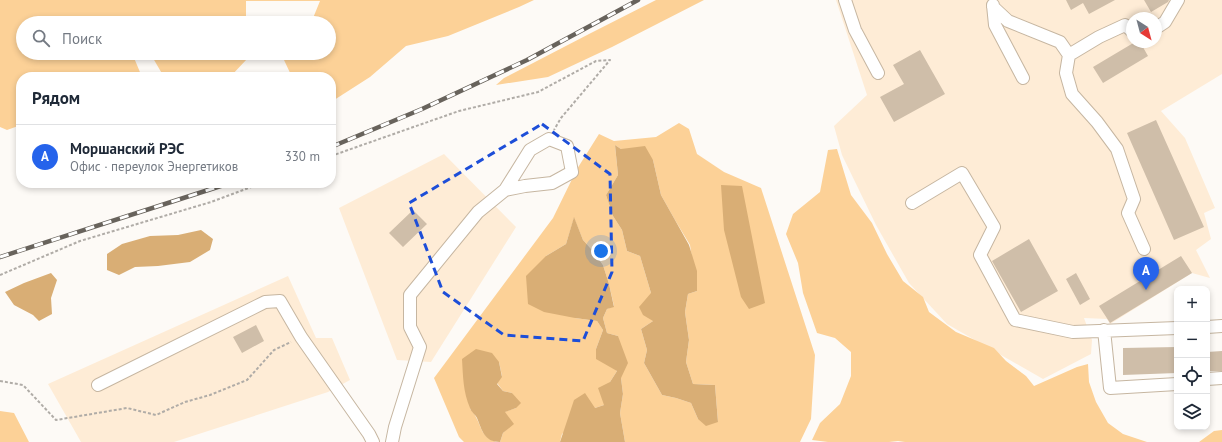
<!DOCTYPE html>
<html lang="ru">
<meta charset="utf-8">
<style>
body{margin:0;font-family:"PT Sans",sans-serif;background:#f6f6f7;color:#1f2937}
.controls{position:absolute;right:12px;bottom:12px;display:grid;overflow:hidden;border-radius:8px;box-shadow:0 2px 6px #0003}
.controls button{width:36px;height:36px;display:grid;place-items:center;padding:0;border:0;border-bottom:1px solid #e0e1e3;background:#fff;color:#1f2937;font:20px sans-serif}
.compass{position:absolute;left:1126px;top:12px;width:36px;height:36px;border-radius:50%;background:#fff;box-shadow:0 2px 6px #0003;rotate:144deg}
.you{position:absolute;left:601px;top:251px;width:14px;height:14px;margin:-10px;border:3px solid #fff;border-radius:50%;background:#1a73e8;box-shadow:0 0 0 6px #1a73e833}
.badge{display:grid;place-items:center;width:26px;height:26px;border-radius:50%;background:#2563eb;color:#fff;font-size:13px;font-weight:700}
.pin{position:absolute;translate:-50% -33px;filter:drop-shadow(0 1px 2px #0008)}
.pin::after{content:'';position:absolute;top:21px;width:14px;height:12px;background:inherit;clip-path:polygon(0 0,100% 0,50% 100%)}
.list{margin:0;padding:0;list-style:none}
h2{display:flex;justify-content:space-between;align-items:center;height:52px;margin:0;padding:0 16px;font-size:17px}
h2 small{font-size:13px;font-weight:400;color:#747a83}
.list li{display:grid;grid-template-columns:26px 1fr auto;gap:12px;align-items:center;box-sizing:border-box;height:64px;padding:0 16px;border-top:1px solid #e0e1e3}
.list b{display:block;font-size:15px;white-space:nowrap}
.list p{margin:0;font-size:13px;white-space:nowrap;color:#747a83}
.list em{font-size:13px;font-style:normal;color:#747a83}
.icon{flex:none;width:22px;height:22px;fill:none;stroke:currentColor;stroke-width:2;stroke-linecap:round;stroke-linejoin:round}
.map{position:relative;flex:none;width:1222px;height:442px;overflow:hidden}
.search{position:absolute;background:#fff;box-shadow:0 2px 6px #0003;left:16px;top:16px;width:320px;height:44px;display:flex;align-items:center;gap:10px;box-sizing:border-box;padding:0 14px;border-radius:22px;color:#747a83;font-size:15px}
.panel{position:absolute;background:#fff;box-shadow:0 2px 6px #0003;left:16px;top:72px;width:320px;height:116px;border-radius:16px}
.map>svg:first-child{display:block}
.built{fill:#feecd6;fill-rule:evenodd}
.green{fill:#fcd197;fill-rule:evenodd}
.water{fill:#d9ae75}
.building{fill:#cfbea9}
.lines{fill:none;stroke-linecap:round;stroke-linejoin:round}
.minor-casing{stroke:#c6b6a1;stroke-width:14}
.path{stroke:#b0aca7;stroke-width:2;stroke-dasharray:3 2;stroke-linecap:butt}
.minor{stroke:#fff;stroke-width:12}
.rail-casing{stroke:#68635c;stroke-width:4.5}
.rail{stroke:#fff;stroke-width:3;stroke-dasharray:9;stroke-linecap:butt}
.marked{fill:none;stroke:#1d4ed8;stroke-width:3;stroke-dasharray:8 5;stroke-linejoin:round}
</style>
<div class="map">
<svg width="1222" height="442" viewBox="0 0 1222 442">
<rect width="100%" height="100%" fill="#fdfaf6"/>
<!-- built -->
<path class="built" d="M836,0H1222V74L1161,111L1185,138L1215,208L1204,213L1211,239L1196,250L1210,278L1192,273L1110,324L1107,319L1084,318L1092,340L1091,354L1043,379L947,324L909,283L876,225L842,155L834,126L867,95ZM1132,18H1156V42H1132Z
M444,154L516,227L431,362L397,360L339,208Z
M288,276L316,338H332L350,380L328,392L174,442H81L48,384Z"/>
<!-- green -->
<path class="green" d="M0,0H534L519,7L448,36L406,46L370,77L331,102V77H292L284,60L290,53H329V23H311L320,1H246V23H23V53H132L142,77H21V125L7,130L0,127Z
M656,0H704L612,47L548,77L496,85L504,78L589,34Z
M150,53H247V59L230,77H164Z
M679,123L689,129L697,154L724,172L761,188L815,355L811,419L800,442H625L620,413L623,394L621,378L618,336L607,333L603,318L607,309L614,306L609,284L603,265L593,251L583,240L574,218L566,244L546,256L575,318L597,321L603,330L596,349L617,371L610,382L604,405L595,408L562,434L560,442H500L503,433L510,426L504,412L516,408L512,393L503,391L497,383L502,376L499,362L470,409C483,422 477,435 496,442H464L459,437L434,378L553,218L577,169L599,134L614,141L656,137ZM615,145L621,149L653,160L661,195L675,220L690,245L697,291L688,294L685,312L689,340L686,362L693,384L715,385L718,422L698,419L691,403L676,398L662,395L644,363L647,350L641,329L653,321L651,293L640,256L627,251L622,230L613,216L606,195L618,175Z
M837,149L851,195L872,223L887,254L903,281L923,297L929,312L956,332L994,348L1006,361L1026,376L1034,386L1077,367L1088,364L1089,382L1096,402L1108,423L1123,434L1147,442H905L898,441L889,442H828L812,440L820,423L840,404L851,376V352L835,338L817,333L803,293L798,263L786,234L793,214L820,192L828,150Z
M0,411L14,413L29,442H0Z
M1222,430V442H1199L1214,431Z"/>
<!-- water -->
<path class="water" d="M615,145L621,149L645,146L653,160L661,195L689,245L697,271V291L688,294L685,312L689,340L686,362L693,384L715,385L718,422L706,426L698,419L691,403L676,398L662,395L644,363L647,350L641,329L653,321L643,315L639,307L651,293L640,256L627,251L622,230L613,216L606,195L618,175Z
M721,185L742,186L765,303L749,309L741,297L724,230Z
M574,217L583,240L593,251L603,265L609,284L614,307L607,309L603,318L607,333L618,336L628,363L621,378L623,394L620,413L625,442H560L574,400L585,393L595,408L604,405L598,388L610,382L617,371L596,359V349L603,330L597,321L575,318L544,312L528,304L526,276L546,256L566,244Z
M201,230L213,239L210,250L190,262L158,266L135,267L119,275L107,270V254L122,244L150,236L178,235Z
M51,273L57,280L51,298L52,314L39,321L33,315L14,305L5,292L24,283Z
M476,349L492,353L499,362L502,377L497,384L503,391L512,393L521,403L516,408L505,412L514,424L503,433L500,442C484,442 482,430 477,418C475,414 471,412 470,408C463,392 463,376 462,359Z"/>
<!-- building -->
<path class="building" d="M1066,0H1115L1089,14L1083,3L1071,10Z
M1144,0H1169L1168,2L1151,12Z
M1135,42H1140L1148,56L1103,83L1093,67Z
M920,50L945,94L894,122L880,97L904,84L893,65Z
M1156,120L1204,227L1174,240L1127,133Z
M413,210L427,224L403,247L389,233Z
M1029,239L1058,291L1021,312L992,261Z
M1181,256L1192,273L1110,323L1099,306Z
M1076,273L1090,299L1080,305L1066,279Z
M256,325L264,341L242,353L233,337Z
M1177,347V373L1123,375V348Z
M1222,351V371H1207V352Z"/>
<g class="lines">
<!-- minor casing -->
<g class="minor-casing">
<path id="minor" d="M845,0L855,30L878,73
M993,5L995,25L1023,78
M993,7L1008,21L1060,42L1069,55
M1156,28L1165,22L1178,0
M1132,31L1125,25L1099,37L1069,55L1066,73L1072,94L1097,122L1117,149L1134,199L1128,213L1144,249
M912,203L962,173L994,227L980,255L1015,320L1073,332L1177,328
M1207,327L1222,326
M1104,330L1110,388L1177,384
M1207,379L1222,378
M98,385L265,302L280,301L301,337L369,434L373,442
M392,442L395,427L420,347L410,327V295L478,212L505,190L530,150L549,139L567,146L572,172L552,183L525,186L505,190"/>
</g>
<!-- path -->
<path class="path" d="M331,156L459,111L538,92L596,61L610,60L561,118L554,130
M0,275L80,241L211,202L262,183
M0,381L23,385L56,420L127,408L156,415L185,402L210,395L247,380L274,350L291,342"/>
<!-- minor -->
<use href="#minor" class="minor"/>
<!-- rail casing -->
<g class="rail-casing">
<path id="rail" d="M331,147L422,109L527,60L638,0
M0,257L230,183"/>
</g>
<!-- rail -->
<use href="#rail" class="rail"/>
</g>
<!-- marked area -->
<path class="marked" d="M542,124L610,174L612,272L583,341L504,335L443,292L409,203Z"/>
</svg>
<div class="controls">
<button>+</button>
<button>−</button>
<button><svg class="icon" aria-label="locate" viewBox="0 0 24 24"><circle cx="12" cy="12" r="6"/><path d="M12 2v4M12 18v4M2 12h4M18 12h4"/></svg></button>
<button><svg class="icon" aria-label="layers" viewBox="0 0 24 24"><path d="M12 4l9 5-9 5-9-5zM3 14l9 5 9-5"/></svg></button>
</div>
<svg class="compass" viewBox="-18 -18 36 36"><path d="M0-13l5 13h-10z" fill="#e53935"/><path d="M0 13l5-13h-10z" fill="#747a83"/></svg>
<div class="you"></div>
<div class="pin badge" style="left:1146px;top:290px">A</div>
<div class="search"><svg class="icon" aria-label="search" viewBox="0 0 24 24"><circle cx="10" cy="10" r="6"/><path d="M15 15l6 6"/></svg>Поиск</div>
<section class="panel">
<h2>Рядом<small></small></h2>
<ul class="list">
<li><span class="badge">A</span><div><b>Моршанский РЭС</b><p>Офис · переулок Энергетиков</p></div><em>330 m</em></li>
</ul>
</section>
</div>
